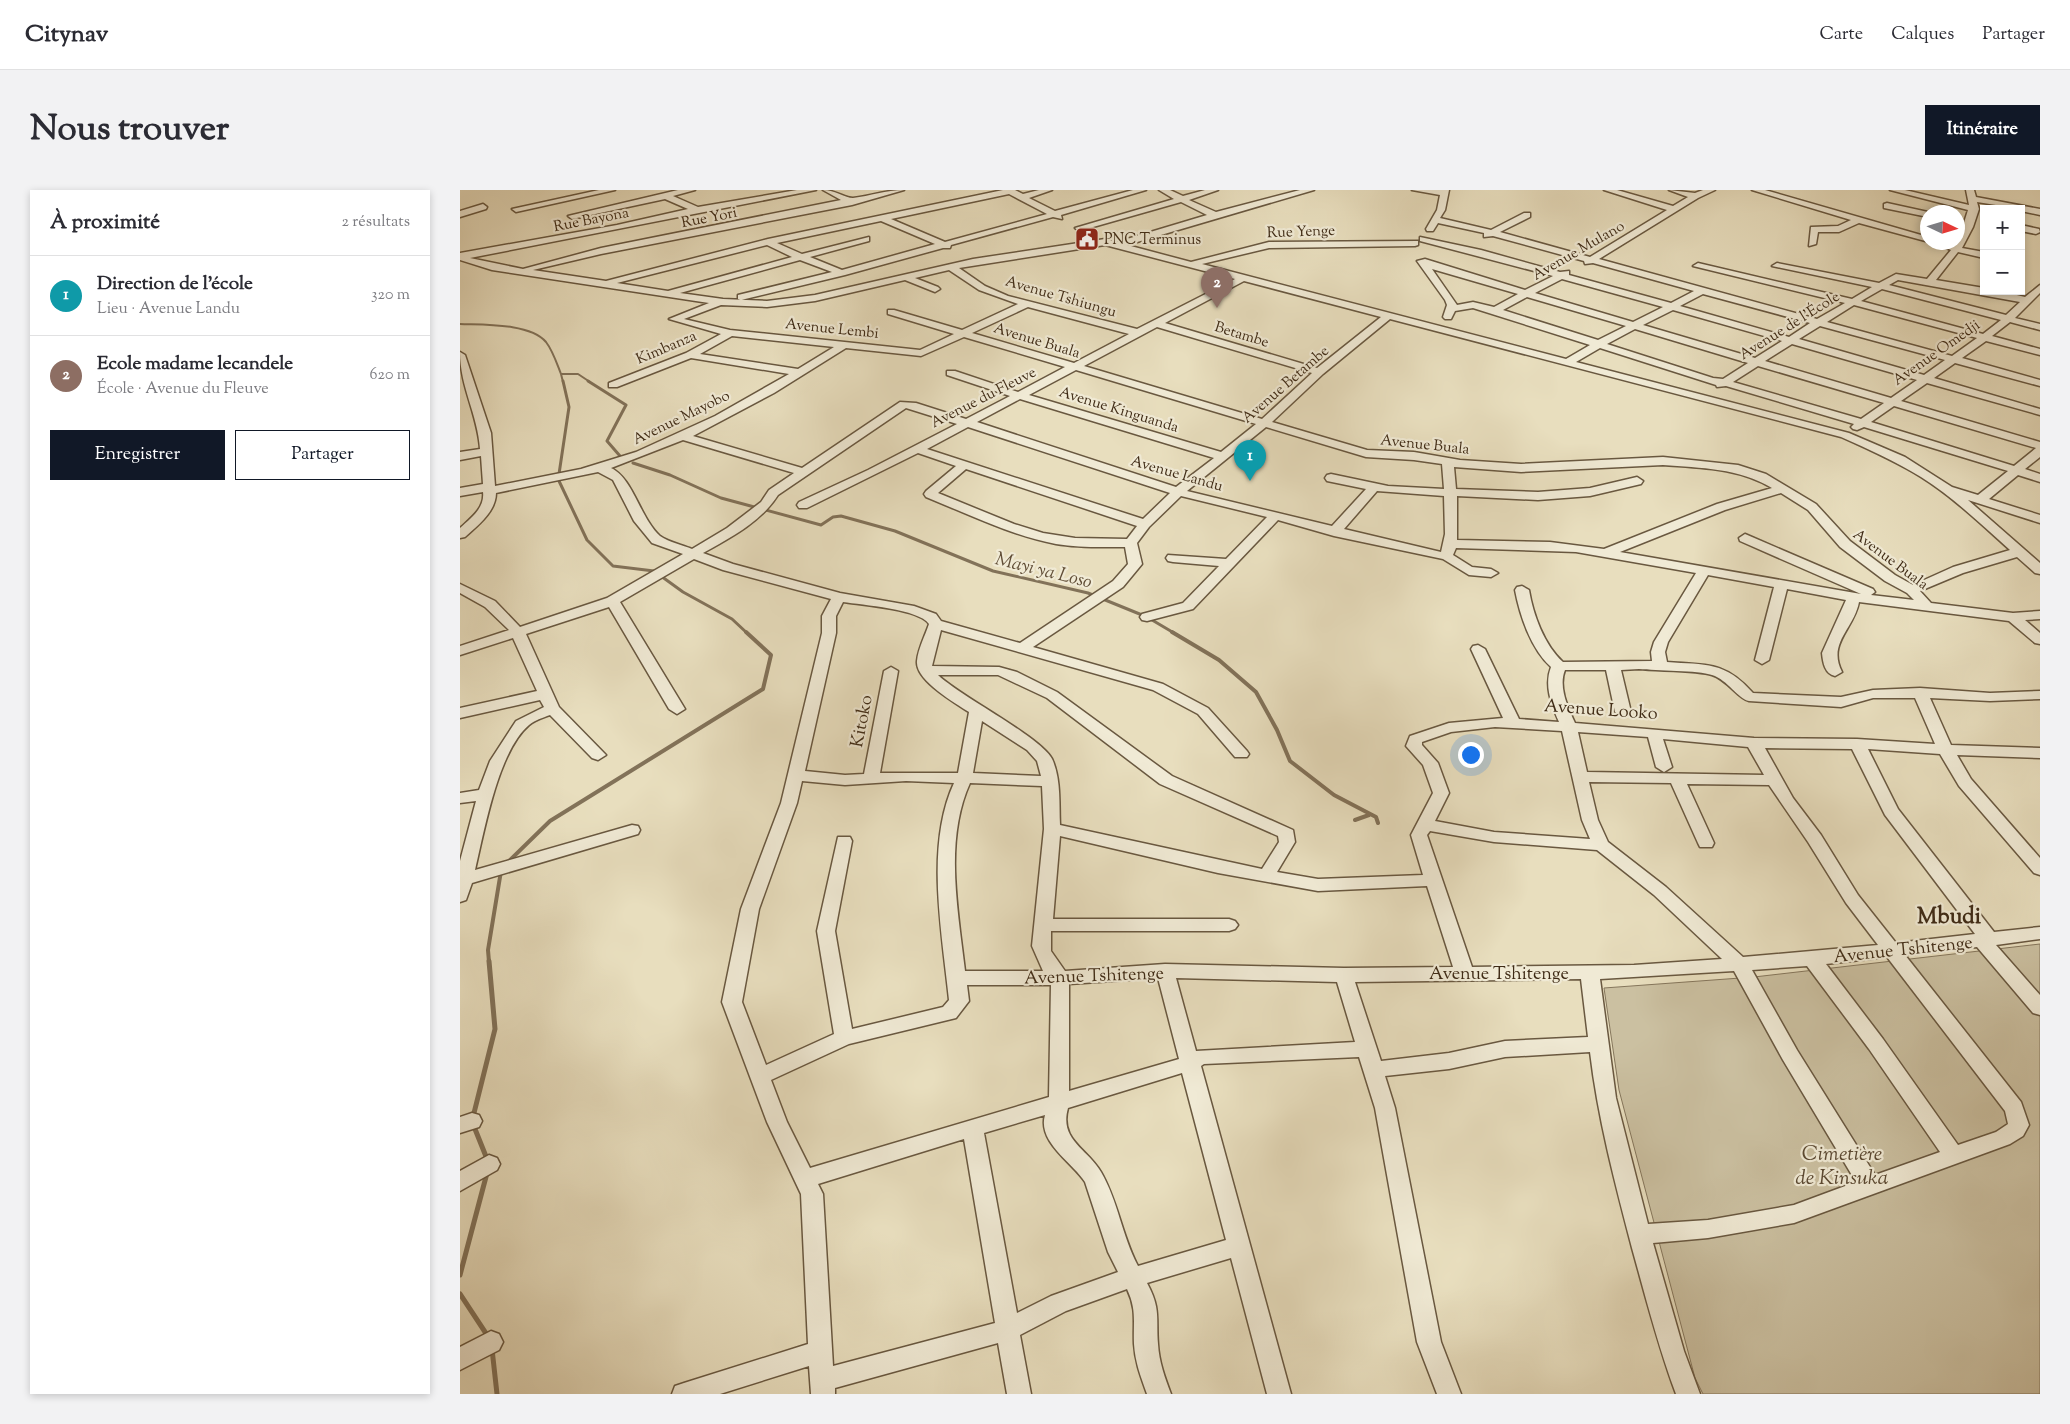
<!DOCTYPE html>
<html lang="fr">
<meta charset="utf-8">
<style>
body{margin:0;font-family:"Sorts Mill Goudy",serif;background:#f2f2f3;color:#2b2b33}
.controls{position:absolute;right:15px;top:15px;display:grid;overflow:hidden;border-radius:0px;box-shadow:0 2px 8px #0003}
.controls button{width:45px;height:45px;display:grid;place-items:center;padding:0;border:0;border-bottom:1px solid #e1e1e2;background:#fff;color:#2b2b33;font:25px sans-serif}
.compass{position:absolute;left:1460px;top:15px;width:45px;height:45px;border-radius:50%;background:#fff;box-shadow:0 2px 8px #0003;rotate:94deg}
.you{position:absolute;left:1010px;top:564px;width:18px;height:18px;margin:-12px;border:4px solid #fff;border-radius:50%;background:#1a73e8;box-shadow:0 0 0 8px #1a73e833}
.badge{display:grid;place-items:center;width:32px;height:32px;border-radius:50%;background:#111827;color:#fff;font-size:16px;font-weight:700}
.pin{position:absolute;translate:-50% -41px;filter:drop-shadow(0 1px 2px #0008)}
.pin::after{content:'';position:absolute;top:26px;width:18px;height:15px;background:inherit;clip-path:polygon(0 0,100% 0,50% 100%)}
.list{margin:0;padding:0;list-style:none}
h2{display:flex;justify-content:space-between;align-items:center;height:65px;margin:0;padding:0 20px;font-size:21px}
h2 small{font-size:16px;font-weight:400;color:#7c7c81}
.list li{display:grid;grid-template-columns:32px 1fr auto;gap:15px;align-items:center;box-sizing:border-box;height:80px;padding:0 20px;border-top:1px solid #e1e1e2}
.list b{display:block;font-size:19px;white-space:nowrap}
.list p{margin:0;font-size:16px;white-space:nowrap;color:#7c7c81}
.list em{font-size:16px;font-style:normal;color:#7c7c81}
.actions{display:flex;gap:10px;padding:15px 20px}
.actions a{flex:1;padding:11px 0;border:1px solid #111827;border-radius:0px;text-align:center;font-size:18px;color:#111827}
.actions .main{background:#111827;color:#fff}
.map{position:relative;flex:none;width:1580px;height:1204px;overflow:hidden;border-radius:0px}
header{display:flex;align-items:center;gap:30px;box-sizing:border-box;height:70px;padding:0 25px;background:#fff;border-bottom:1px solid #e1e1e2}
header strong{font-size:24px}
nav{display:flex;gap:28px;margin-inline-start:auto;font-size:18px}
.intro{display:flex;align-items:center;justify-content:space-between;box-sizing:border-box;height:120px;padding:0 30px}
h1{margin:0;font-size:35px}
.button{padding:12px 22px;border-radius:0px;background:#111827;color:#fff;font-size:18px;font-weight:700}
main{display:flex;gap:30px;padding:0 30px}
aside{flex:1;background:#fff;border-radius:0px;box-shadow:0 2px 8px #0003}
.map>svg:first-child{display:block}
.green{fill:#cbc0a1;stroke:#85765c}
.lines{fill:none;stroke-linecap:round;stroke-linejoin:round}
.stream-far3{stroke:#827259;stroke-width:2}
.stream-far2{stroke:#827259;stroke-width:3}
.stream-far1{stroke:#827259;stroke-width:4}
.stream{stroke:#827259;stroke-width:5}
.minor-casing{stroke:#695840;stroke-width:3}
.minor{fill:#f0ead5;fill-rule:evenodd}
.labels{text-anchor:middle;stroke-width:4.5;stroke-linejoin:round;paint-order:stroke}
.far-street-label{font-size:15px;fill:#3f2b16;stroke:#f0ead5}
.far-poi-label{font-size:15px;fill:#3f2b16;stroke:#f0ead5;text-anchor:start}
.street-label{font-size:18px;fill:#3f2b16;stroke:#f0ead5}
.water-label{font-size:19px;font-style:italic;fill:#614e37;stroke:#f0ead5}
.near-park-label{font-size:21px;font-style:italic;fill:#5b4932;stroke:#f0ead5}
.district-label{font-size:22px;font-weight:bold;fill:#3f2b16;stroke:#f0ead5}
</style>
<header>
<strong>Citynav</strong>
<nav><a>Carte</a><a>Calques</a><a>Partager</a></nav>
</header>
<div class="intro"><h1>Nous trouver</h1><a class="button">Itinéraire</a></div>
<main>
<aside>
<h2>À proximité<small>2 résultats</small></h2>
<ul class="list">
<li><span class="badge" style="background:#0f9aa8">1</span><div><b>Direction de l'école</b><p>Lieu · Avenue Landu</p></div><em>320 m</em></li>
<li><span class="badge" style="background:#8d6e63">2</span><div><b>Ecole madame lecandele</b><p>École · Avenue du Fleuve</p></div><em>620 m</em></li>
</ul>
<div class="actions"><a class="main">Enregistrer</a><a>Partager</a></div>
</aside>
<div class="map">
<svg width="1580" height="1204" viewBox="0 0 1580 1204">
<rect width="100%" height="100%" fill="#e8debe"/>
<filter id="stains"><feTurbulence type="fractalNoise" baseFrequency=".004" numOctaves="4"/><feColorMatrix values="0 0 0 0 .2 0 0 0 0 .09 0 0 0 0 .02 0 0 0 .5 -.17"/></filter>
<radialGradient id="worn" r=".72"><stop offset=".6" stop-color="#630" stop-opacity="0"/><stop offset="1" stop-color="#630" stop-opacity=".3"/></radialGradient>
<!-- green -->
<path class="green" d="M1580,754V1204H1243L1235,1188L1159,900L1144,798L1294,787Z"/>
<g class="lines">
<!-- stream-far3 -->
<path class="stream-far3" d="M0,134C23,135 70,133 86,152C93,161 97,174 101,184H118L130,192
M101,184L103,192"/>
<!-- stream-far2 -->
<path class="stream-far2" d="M128,191L166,215L147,251L160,266
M173,273L210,285L261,308L361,335L373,327L381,326L435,341L533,381L628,403L687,427L714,443
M99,284L109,217L103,191
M99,291L127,350L153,376L194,381L223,402L272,429L287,443"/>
<!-- stream-far1 -->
<path class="stream-far1" d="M712,442L759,470L796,502L817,540L830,571L874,605L916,627L918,633
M895,630L909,625
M46,674L90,631L303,499L311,465L286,442
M29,772L28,760L41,681"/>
<!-- stream -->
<path class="stream" d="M13,927L35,839L29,771
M13,934L27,969
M0,1085L27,983
M0,1104L29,1148
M32,1159L37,1204"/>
<!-- minor casing -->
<g class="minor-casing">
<path id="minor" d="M139,0H155L56,22L52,19Z
M218,0H235L213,6L238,17L337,0H356L10,68L63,79L141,58L381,10L363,0C375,0 385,8 393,8C410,6 426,0 444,0L392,15L141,64L73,80L146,91L308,49L543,0H555L563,4L579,0H592L569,8L595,21L673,0H686L601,25L602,29L593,27L491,55L490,58H483L385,85L281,110L278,109V105L372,82L340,70L220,103L263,109L307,111L355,105L513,69L645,49L657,52L747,25L721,12L619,41L615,38L714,9L699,0H710L723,6L745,0H758L729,10L756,22L840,0H854L667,55L731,72L809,52L958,51V55L955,56L809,58L742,74L1106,169L1130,155L1013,118L995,121L991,129H985L983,127L987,115L985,110L957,71L965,69L1065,100L1093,86L960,51V47L1021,60L1100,82L1109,81V85L1211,113L1234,101L1133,73L1125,74L1124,71L1033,46L1024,47V43L978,33L973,41H967L966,39L977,20L980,5L952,0H989L985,20L980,28L1031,40L1064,23H1070V27L1040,42L1130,67L1207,20L1144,0H1157L1213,16L1228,7L1209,0L1235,3L1243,0H1255L1238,8L1139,69L1357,129L1385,113L1233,76L1238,73L1392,109L1412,97L1312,76L1317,73L1419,93L1436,84L1467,89L1491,60L1472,52L1494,55L1498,52L1508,20L1430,0H1445L1509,15L1506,0H1514L1516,7L1580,19V25L1561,21V19L1517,12L1519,19L1513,37L1502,58L1524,62V68L1498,62L1476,90L1524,98V101H1540L1565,107L1580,95V103L1555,128L1580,134V140L1550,132L1532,146L1580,159V165L1526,151L1502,168L1580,190V196L1495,173L1474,188L1580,219V225L1467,193L1441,211L1580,252V267L1565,279L1580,284V292L1558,285L1529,309L1580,325V333L1508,310L1580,373V384L1575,383L1557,367L1503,383L1460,401L1471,413L1553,423L1580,421V429L1565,430L1580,443V454L1575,453L1549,431L1399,412C1394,439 1367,453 1382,482L1375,486C1365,484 1363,473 1362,463L1386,410L1327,399L1309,470L1302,474L1295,470L1314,397L1248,385L1208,452L1205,462L1207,472C1246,475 1265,471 1293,503L1381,507L1413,500L1460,498L1530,503L1580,501V509L1530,511L1470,508L1491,555L1580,558V568L1497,565L1511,589L1580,668V685L1574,683L1499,596L1480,564L1408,559L1438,619L1534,742L1580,737V749L1536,755L1580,805V825L1573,823L1517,757L1445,765L1561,912L1569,935L1563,946L1550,954L1334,1033L1248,1048L1193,1053L1224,1161L1240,1204H1216C1198,1156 1186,1108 1172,1058C1155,993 1138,929 1130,862L1045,867L989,879L925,886L935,918L981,1152L1001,1204H977L957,1152L915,918L899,867L744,874L741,876L831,1204H807L771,1068L687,1093C701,1119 696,1128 698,1154C699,1172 705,1188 711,1204H687C681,1187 675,1172 674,1154C673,1132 677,1120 667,1099L606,1121L560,1145L571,1204H547L538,1153L375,1198V1204H351L349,1176L260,1204H212L215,1196L224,1193L348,1154L341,1004L307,932L262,812L281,719L321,613L362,443V426L371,409L263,380L234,369L160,412L225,519L217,524L209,519L149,417L66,444L99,517L146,565L138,570L132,568L90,525C82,528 75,530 69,535C38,561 24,642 15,680L172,635L178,636L180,640L178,644L12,693L6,710L0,712V671L16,611L0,613V603L19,600L30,571L56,531L84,517L80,510L0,528V518L77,501L53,448L0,465V456L49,440L25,417L0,403V394L35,411L60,437L147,408L223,364L192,353L174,331L153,290L138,282L36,303C36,322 17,336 5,347L0,348V338C11,328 25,318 23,302L0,306V298L23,294L21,266L0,270V262L20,259C18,225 0,197 0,162L5,165L31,243L35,296L121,279L176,262L255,226L329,184L231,168L157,197H149V193L226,163L261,144L209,129L249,113L32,80L0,70V63L157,35L228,19L205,9L112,29L108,26ZM549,4L587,24L485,52L431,29ZM421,31L475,54L382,80L350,67L409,51V47L342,64L317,53ZM307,55L332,67L208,101L157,93ZM645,55L775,89L677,139L548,106L525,96L499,78ZM972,79L1058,104L1034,117L1013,112L997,115ZM489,80L519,100L558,114L502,140L434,120H428V124L494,144L460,160L270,140L224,129L261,115L307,117L355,111L445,90L475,102L480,99L478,97L455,88ZM1102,89L1203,117L1173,132L1075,103ZM1438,90L1560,112L1546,125L1429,95ZM784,91L921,127L857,178L705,133ZM1422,99L1541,130L1523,144L1401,111ZM1243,104L1350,133L1329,147L1220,116ZM1067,107L1166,136L1138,150L1043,120ZM1394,115L1517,148L1492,166L1367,132ZM568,117L669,144L614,173L512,143ZM1213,120L1322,151L1295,168L1183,135ZM930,129L1381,247C1408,259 1435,271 1461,287C1493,307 1522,335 1550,360L1493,377L1453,395L1435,385L1390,351L1356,314L1306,284L1278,275L1203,267L1061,274L1000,270L954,262L907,260L812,232L863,184ZM1360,136L1485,170L1464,185L1339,149ZM697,137L852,183L802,229L624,176ZM1175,139L1288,173L1263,189L1253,188L1147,154ZM272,146L374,157L338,179L240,164ZM504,147L605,177L558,202L495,181H487V185L550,206L506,229L456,213L440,212L342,278L233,246L314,203L386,158L461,166ZM1332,154L1457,190L1431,208L1305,171ZM1140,158L1256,195L1257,197L1266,196L1394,234L1391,237L1393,239L1397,240L1404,237L1548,281L1518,305L1492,297L1445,267L1389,243L1116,172ZM1298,176L1424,213L1401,229L1273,192ZM616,180L796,234L761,262L569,205ZM560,209L754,268L716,297L517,232ZM1434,216L1576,258L1554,276L1411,232ZM446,218L497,234L408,280L339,312L337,315L339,318H347L458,263L496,276L466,301L464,304L466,307C508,324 550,345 596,354C619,358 642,357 665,357L668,374L653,391L560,453L481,431L476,424L454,416L380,403L273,374L243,363C270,348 301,332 318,305ZM508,237L710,303L683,329L467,259ZM806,237L906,267L954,270L982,274L984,299L928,296L871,284L867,285L865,288L867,291L906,299L872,336L727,301ZM223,250L334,283L309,300L301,312L267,338L232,359C223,355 208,352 200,346C180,328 173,288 151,278ZM1203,275C1241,278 1279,278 1312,298L1257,314L1144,359L1090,352L997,350V306L1078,310L1130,306L1181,294L1183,291L1177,287L1130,298L1078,302L996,299L994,277L1061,282ZM506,279L677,336L667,349L615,348L583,343L554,334L478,303ZM917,301L984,306L985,344L981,362L884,339ZM1321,303L1348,320L1380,357L1425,391L1447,403L1454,410L1411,405L1415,402L1413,399L1285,344L1279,348L1280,351L1401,404L1160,362L1265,320ZM721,306L807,327L766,369L708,365L706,368L708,371L713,372L759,376L723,413L682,424L680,427L682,430L687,431L733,419L818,330L874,346L983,369L1009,385L1031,387L1038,383L1031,379L1012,377L993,365L996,358L1116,362L1236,383L1194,452L1191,462L1192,471L1103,472C1084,455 1073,424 1069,400L1062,396L1057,397L1055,400C1060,426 1071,459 1091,477C1084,495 1091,514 1099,532L1059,529L1025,459L1018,455L1013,456L1011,459L1043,528L989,533L950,546L946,556L963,575L973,603L951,645L963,685L858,689L817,682L835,652L833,640L712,586L597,502L557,482L539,477L472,476L481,440L693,500L738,524L775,567H787L789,564L787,561L748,518L703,494L573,457L663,397L682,374L677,353L689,337ZM383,412C402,415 459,419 469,434C465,446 458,459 457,471C455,490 495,513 509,522L498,583H420L438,481L431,477L424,481L404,584L385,585L345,581L376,443V426ZM1179,479C1196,481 1238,480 1252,485C1268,490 1278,509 1289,511L1381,517L1413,508H1455L1475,554L1397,549L1294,548L1115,533C1108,518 1098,497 1105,480H1146L1155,522L1163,527L1171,522L1161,480ZM478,485H538L587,508L700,594L818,646L819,652L802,679L600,635C599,614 601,591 593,571C585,549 501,507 478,485ZM522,531L567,560L577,571L581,586L513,583ZM1035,537L1102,541L1122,630L1130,649L1034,642L975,631L989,603L978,573L962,555V552L991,542ZM1118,542L1188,547L1196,577L1204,582L1212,577L1203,549L1288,557L1304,585L1127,582ZM1305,558L1392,559L1425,625L1515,744L1436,753L1398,705L1361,645L1333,608ZM342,591L385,595L446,591L494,593C465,656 482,742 489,810L483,817L392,839L375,741L392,651L390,647H378L357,741L374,844L306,875L282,812L299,719L337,613ZM1129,592L1211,593L1238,653L1240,657H1252L1254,653L1227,594L1309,595L1348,652L1386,713L1418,755L1283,767L1206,697L1148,652L1138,630ZM510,593L582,596L584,639L572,756L583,781H505C498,721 484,650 510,593ZM970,641L1034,652L1137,660L1194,705L1262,769L1174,775L1012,777L967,645ZM600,646L758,683L858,701L967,696L993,777L884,778L705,774L605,781L591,761V741H769L775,739L778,735L775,731L769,729H593ZM1427,767L1545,921L1548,934L1536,942L1498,955L1423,849L1366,774ZM1347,776L1409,859L1480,962L1415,985L1337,860L1292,780ZM1274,781L1323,870L1396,992L1334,1015L1248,1030L1188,1034L1156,908L1140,789ZM698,788L719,869L609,901V794ZM716,788L877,792L895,852L736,861ZM1121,789L1128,847L1045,851L989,863L921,871L895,792ZM507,795H591L589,907L350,978L327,932L311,890L389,854L496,828L509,811ZM722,883L766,1050L678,1076C662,1046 658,1011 641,982C627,958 599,950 608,918ZM585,925C577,952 613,973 625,992L648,1062L658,1082L591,1106L557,1123L524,943ZM504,949L535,1133L373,1176L363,1004L358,994Z
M1292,0H1305L1468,47L1469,52L1399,33L1379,42H1358L1356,54L1349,56L1351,37L1378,36L1391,30Z
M1427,13L1468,22V27L1424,18V14Z
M23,14L27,17L26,19L0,27V21Z
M1561,35L1579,39L1580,42L1576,44L1561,41Z
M12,923L19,925L22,931L19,937L0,943V927Z
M29,965L37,968L40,974L37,980L0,1001V981Z
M31,1141L39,1144L43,1152L39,1160L0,1180V1157Z"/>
</g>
<!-- minor -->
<use href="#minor" class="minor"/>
</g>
<!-- icons -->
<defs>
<g id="civic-square" transform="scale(1.25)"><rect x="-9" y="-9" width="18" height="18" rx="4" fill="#8f2418" stroke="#f0ead5"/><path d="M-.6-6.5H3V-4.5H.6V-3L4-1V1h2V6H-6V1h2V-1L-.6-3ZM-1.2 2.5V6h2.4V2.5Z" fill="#fff"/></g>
</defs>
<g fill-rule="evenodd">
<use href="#civic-square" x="627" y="49"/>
</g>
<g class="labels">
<!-- far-street labels -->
<g class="far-street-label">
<text transform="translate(249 27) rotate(-11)" y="5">Rue Yori</text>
<text transform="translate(131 29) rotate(-11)" y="5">Rue Bayona</text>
<text transform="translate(841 41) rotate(-2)" y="5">Rue Yenge</text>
<text transform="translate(1118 60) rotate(-30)" y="5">Avenue Mulano</text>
<text transform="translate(601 106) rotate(16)" y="5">Avenue Tshiungu</text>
<text transform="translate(1329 135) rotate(-32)" y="5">Avenue de l'École</text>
<text transform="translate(372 138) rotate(6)" y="5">Avenue Lembi</text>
<text transform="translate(782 144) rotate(17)" y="5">Betambe</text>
<text transform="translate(577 150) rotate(17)" y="5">Avenue Buala</text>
<text transform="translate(206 157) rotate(-23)" y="5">Kimbanza</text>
<text transform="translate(1476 162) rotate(-35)" y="5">Avenue Omedji</text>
<text transform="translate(825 194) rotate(-41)" y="5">Avenue Betambe</text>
<text transform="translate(523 207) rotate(-27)" y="5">Avenue du Fleuve</text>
<text transform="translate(659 219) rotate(17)" y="5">Avenue Kinguanda</text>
<text transform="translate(221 227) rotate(-26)" y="5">Avenue Mayobo</text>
<text transform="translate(965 254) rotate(6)" y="5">Avenue Buala</text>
<text transform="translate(717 283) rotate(16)" y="5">Avenue Landu</text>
<text transform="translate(1431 369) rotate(37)" y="5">Avenue Buala</text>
</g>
<!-- far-poi labels -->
<g class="far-poi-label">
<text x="644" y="54">PNC Terminus</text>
</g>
<!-- street labels -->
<g class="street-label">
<text transform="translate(1141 519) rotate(4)" y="6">Avenue Looko</text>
<text transform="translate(401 531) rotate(-79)" y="6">Kitoko</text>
<text transform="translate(1443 759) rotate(-6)" y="6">Avenue Tshitenge</text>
<text x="1039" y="789">Avenue Tshitenge</text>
<text transform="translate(634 785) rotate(-2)" y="6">Avenue Tshitenge</text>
</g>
<!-- water labels -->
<g class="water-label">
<text transform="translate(584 379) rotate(14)" y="7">Mayi ya Loso</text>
</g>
<!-- near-park labels -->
<g class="near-park-label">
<text x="1382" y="970">Cimetière<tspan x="1382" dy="24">de Kinsuka</tspan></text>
</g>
<!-- district labels -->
<g class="district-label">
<text x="1489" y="733">Mbudi</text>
</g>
</g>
<rect width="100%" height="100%" filter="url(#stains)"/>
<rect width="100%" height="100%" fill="url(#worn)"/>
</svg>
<div class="controls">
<button>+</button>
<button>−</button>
</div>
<svg class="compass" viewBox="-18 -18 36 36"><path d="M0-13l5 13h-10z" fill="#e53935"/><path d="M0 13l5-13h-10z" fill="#7c7c81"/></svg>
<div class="you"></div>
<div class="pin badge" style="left:790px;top:291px;background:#0f9aa8">1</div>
<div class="pin badge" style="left:757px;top:118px;background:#8d6e63">2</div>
</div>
</main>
